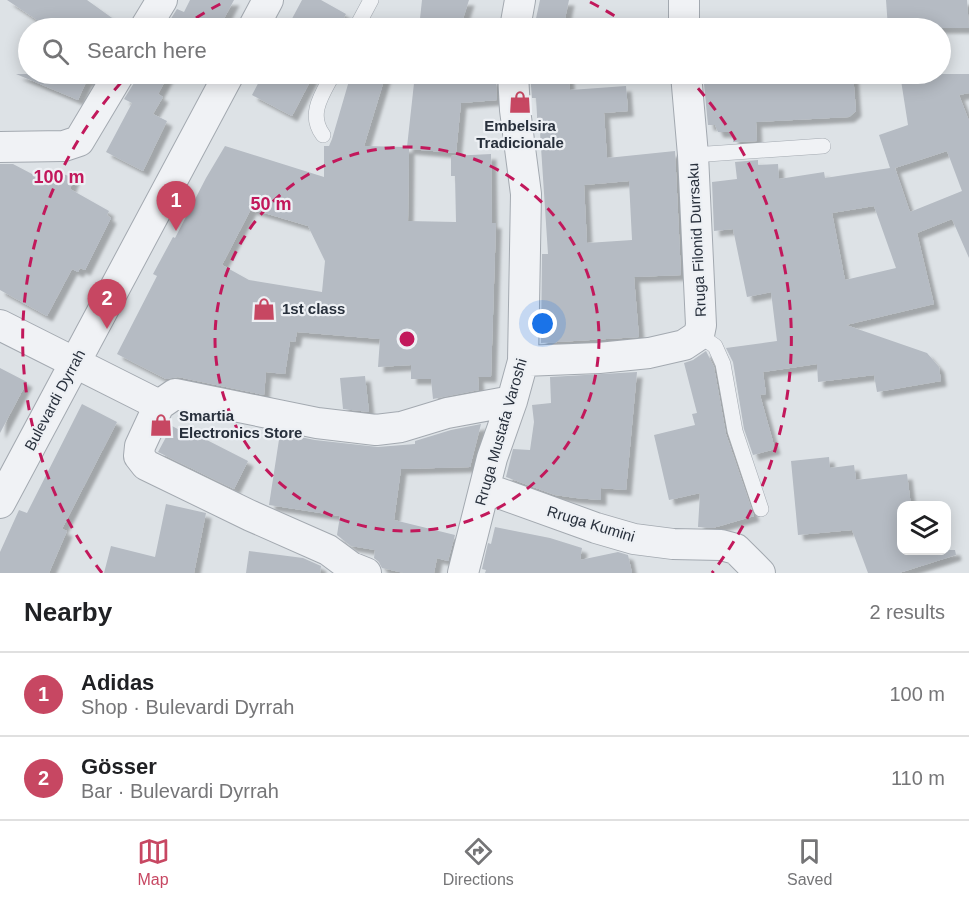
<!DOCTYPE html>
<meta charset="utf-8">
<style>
body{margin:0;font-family:Helvetica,sans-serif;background:#f2f2f2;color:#202124}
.controls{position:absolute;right:18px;bottom:18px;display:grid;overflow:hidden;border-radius:12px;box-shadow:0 3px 15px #0003}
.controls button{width:54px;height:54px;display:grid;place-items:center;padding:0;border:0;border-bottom:2px solid #e0e0e0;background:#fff;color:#202124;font:30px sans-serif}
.you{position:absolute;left:543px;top:324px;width:21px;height:21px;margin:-15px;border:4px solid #fff;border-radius:50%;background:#1a73e8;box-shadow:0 0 0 9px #1a73e833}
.badge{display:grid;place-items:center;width:39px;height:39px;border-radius:50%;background:#c74762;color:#fff;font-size:20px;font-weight:700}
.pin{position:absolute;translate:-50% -50px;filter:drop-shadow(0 2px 3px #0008)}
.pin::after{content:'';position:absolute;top:32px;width:21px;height:18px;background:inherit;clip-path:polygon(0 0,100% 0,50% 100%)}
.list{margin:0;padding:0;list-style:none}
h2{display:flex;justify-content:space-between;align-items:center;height:78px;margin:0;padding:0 24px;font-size:26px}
h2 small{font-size:20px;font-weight:400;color:#757577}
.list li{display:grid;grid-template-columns:39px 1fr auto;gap:18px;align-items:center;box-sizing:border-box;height:84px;padding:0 24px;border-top:2px solid #e0e0e0}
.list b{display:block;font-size:22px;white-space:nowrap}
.list p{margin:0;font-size:20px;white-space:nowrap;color:#757577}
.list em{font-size:20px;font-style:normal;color:#757577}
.icon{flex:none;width:33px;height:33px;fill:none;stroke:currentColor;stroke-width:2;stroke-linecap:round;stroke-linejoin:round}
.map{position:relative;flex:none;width:969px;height:573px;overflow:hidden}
.search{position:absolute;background:#fff;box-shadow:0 3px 15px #0003;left:18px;right:18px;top:18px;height:66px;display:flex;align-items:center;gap:15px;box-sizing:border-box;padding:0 21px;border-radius:33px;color:#757577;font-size:22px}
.sheet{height:246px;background:#fff}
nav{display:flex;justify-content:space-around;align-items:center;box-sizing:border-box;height:84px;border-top:2px solid #e0e0e0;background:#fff;font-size:16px;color:#757577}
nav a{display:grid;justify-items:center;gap:3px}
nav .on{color:#c74762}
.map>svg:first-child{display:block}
.building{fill:#b5bbc3;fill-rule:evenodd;filter:url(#shadow)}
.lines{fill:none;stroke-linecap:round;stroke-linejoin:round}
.lane-casing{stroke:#a3a9b0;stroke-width:16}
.street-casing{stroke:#a3a9b0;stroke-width:32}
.lane{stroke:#f0f2f5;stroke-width:15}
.street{stroke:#f0f2f5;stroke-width:30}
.ring{fill:none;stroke:#c2185b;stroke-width:3;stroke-dasharray:10 8}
.labels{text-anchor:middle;stroke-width:4.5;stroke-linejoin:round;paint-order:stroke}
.poi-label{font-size:15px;font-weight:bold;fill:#28303c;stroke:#edf0f4;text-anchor:start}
.street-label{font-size:15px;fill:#28303c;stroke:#edf0f4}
.centre{fill:#c2185b;stroke:#edf0f4;stroke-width:3}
.ring-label{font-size:18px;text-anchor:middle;font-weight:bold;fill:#c2185b;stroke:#edf0f4;stroke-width:4.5;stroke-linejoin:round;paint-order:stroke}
</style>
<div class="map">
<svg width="969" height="573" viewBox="0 0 969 573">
<defs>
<filter id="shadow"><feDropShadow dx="5.5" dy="5.5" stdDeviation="1.5" flood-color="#0004"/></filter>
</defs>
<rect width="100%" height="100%" fill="#dde2e6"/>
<!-- building -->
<path class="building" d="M7,0H87L126,28H49Z
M190,0H234L219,28H165L177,9L184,12Z
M302,0H321L346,14L338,28H287Z
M422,0H469L460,28H419Z
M540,0H569L563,28L535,23Z
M886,0H967L969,28H888Z
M16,74H99L93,83L87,80L78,100Z
M136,74H169L158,94L163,97L153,114L167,121L143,171L106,152L132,103L124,99L134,83Z
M263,74H314L292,116L252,95Z
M351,74H386L364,146L407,147L415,74H456L453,82L496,79L497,100L461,103L456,153L409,149L408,221L456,222L455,176H451V156L491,154L492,223H496L491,377H478L479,390L433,399L431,379H411V365L378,367L380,339L297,332L295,342L290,341L285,374L266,372L264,395L178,377L166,379L117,354L157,276L153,274L173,237L175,238L206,178L225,146L324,177V146H329L332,139ZM251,209L308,226L325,261L322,292L249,280L222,265Z
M530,74H568L570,90L626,86L628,111L604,113L607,158L675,151L681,275L634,277L639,337L541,343L542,254H548L540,132H538L536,98H532ZM629,181L632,240L587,243L584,185Z
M703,74H853L856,111L849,117L756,122L757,141L733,142V132H718L715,125H708Z
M900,74H969V93L959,95L969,121V258L952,219L917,233L934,304L846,325L927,353L939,367L941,381L877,392L874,375L818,382L817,364L763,372L766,394L760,395L775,449L753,455L744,429L733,362L726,348L777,341L771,292L747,297L733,229L714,231L712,182L737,179L735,162L758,160V165L778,164L779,179L824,172L825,178L890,168L879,135L908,125ZM947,151L962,191L910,212L895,168ZM874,206L896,268L845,280L832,213Z
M0,164H13L51,184L55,171L74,178L70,189L109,211L107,215L111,218L85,270L80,268L78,272L72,269L47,316L0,290Z
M706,351L714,367L726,434L754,516L713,528L698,527L700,493L669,500L654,435L695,425L692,414L697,413L684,363L693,360Z
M0,368L27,382L0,433Z
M637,372L626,490L601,488V500L576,498L555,495L506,477L513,449L530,450L534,422L532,405L551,403L550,377Z
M365,376L369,412L343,409L340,378Z
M82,404L117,422L62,529L67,531L49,573H0V552L19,510L27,513Z
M481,424L470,467L401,469L394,520L455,535L448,561L437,558L434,573H404L382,568L379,562L374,558L375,550L351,546L337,535L340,516L269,505L280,433L315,440L378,447L415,444V441L451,430Z
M172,426L195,438L197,435L248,461L234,489L158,452Z
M829,457L830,468L854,465L856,480L907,474L911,506H902V550H955L956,555L899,573H868L852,530L798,535L791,461Z
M166,504L206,513L194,573H104L111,546L155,557Z
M495,527L550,538L582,548L580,560L618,552L628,555L632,573H485L486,570L482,569L488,543L491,544Z
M249,551L303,558L321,566L320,573H246Z"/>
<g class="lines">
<!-- lane casing -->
<g class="lane-casing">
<path id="lane" d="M356,28L371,0
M323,135C307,114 323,93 333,74
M693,155L823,146
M699,335L715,346L723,364L735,431L761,509"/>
</g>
<!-- street casing -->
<g class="street-casing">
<path id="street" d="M145,28L162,0
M253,28L268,0
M515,28L520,0
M684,28V0
M0,147L64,146L79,141L119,74
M0,325L159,405L175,394L317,423L376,430L401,427L447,413L512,401
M523,361L599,358L649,353L684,345L699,335L701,325L693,155L686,74
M159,405L140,446L139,456L146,465L251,516L328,550L351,567L366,573
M485,488L596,528L634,539L673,544L721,545L736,549L760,573
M0,503L229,74
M463,573L492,458L512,401L523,361L526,194L515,110L513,74"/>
</g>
<!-- lane -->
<use href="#lane" class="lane"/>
<!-- street -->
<use href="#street" class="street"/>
</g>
<!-- distance rings -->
<g class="ring">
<circle cx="407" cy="339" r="192"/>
<path d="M102 573A384 384 0 0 1 128 75M181 28A384 384 0 0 1 224 2M590 2A384 384 0 0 1 633 28M686 75A384 384 0 0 1 712 573"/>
</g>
<!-- icons -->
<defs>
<g id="shop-bare" transform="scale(1.8)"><path d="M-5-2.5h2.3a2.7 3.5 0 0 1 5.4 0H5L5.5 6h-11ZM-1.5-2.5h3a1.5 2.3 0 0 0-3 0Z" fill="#c74762" stroke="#edf0f4" stroke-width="2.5" paint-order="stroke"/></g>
</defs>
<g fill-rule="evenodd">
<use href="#shop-bare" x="520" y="102"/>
<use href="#shop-bare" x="264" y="309"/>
<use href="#shop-bare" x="161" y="425"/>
</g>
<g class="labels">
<!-- poi labels -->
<g class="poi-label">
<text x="520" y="131" text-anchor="middle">Embelsira<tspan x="520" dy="17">Tradicionale</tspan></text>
<text x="282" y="314">1st class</text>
<text x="179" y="421">Smartia<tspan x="179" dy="17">Electronics Store</tspan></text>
</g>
<!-- street labels -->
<g class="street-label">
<text transform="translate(697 240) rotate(-93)" y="5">Rruga Filonid Durrsaku</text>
<text transform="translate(55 400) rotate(-62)" y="5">Bulevardi Dyrrah</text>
<text transform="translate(501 432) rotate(-74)" y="5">Rruga Mustafa Varoshi</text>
<text transform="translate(591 524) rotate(17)" y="5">Rruga Kumini</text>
</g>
</g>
<circle cx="407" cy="339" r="9" class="centre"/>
<g class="ring-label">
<text x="59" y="183">100 m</text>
<text x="271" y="210">50 m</text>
</g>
</svg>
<div class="controls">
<button><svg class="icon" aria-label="layers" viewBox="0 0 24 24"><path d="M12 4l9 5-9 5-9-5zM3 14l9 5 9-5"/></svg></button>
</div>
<div class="you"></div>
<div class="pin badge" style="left:176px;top:231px">1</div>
<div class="pin badge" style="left:107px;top:329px">2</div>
<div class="search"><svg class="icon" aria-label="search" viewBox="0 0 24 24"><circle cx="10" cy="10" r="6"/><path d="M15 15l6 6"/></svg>Search here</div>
</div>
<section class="sheet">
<h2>Nearby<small>2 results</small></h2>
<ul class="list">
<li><span class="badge">1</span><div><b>Adidas</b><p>Shop · Bulevardi Dyrrah</p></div><em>100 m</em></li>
<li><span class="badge">2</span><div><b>Gösser</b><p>Bar · Bulevardi Dyrrah</p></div><em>110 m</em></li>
</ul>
</section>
<nav>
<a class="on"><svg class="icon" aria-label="map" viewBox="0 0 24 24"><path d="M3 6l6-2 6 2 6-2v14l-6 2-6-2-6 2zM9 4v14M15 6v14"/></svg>Map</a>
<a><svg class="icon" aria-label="directions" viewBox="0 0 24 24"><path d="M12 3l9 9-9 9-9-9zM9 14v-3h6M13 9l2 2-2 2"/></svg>Directions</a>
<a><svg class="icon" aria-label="saved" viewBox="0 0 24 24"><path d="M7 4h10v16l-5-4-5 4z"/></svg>Saved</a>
</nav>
